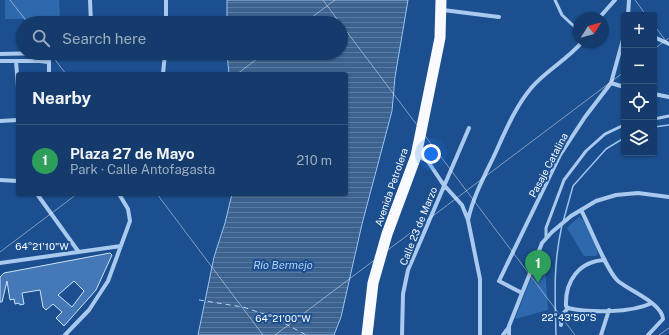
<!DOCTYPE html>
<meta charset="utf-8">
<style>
body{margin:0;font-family:"Public Sans",sans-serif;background:#1d4271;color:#f1f3f6}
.controls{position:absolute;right:12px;top:12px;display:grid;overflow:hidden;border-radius:4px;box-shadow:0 1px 3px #0004}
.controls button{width:36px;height:36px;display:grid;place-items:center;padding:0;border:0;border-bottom:1px solid #33557e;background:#143b6b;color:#f1f3f6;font:20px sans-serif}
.compass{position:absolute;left:573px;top:12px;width:36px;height:36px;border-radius:50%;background:#143b6b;box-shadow:0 1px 3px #0004;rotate:53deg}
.you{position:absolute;left:431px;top:154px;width:14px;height:14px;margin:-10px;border:3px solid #fff;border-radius:50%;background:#1a73e8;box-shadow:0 0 0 6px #1a73e833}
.badge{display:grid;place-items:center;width:26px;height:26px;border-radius:50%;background:#ffd166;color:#fff;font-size:13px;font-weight:700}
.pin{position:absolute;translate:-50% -33px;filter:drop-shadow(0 1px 2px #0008)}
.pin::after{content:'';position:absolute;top:21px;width:14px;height:12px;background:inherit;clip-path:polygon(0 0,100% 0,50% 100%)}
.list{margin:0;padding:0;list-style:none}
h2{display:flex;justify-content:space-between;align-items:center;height:52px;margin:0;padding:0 16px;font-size:17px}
h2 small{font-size:13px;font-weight:400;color:#9dadc1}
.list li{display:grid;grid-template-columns:26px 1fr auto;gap:12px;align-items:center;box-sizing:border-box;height:72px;padding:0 16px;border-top:1px solid #33557e}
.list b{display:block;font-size:15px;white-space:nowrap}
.list p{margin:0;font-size:13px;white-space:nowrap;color:#9dadc1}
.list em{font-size:13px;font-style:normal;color:#9dadc1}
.icon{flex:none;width:22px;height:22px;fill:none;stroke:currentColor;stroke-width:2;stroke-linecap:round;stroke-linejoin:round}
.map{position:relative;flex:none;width:669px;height:335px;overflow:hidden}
.search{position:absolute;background:#143b6b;box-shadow:0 1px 3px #0004;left:16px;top:16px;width:332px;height:44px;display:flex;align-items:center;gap:10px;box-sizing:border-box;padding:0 14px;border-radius:22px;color:#9dadc1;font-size:15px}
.panel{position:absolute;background:#143b6b;box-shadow:0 1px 3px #0004;left:16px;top:72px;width:332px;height:124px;border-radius:4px}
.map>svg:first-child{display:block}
.park{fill:#2e69ad}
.water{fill:url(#water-rules);stroke:#9cc4f0}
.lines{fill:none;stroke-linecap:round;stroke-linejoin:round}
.stream{stroke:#9cc4f0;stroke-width:1.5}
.ferry{stroke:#b5d3f5;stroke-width:1;stroke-dasharray:5 4;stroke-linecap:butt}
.building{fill:#4478b7;stroke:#cfe3fa;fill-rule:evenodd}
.service{stroke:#a9c9ee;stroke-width:3}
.minor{stroke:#a9c9ee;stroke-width:4}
.trunk{stroke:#f8faff;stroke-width:11}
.ticks{fill:none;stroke:#fff;stroke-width:1;stroke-opacity:0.45}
.labels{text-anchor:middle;stroke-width:4;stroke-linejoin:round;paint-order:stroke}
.street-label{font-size:10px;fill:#fff;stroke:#1b4f8f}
.water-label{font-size:11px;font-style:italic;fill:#b5d3f5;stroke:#1b4f8f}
.ticks-label{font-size:10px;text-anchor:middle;fill:#fff;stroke:#1b4f8f;stroke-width:4;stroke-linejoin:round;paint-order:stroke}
</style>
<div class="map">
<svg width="669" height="335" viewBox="0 0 669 335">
<defs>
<pattern id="water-rules" width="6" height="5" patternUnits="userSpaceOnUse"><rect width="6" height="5" fill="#3c6290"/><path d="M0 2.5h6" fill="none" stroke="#597aa1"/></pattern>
</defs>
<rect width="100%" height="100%" fill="#1b4f8f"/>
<!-- park -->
<path class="park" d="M5,0H59L60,19H5Z
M579,217C590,223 594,242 598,253L596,256H584L567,228Z
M540,255L544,256L548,310L515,319Z"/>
<!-- water -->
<path class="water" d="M227,0H408L395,77L392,111L362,224L341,317L334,335H198L214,257L225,223L232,194H346V74H229L227,53H341V23H227Z"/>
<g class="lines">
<!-- stream -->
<path class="stream" d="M654,127L669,125
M563,222L573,186L606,149L624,138
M556,335C555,295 553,265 562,225"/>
<!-- ferry -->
<path class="ferry" d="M199,300L243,307L273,317L306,335"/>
</g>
<!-- building -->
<path class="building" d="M110,253L112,255L96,290L64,326L56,318L62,312L53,304L46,310L43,307L40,290L22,293L24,304L20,305L19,303L15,304L14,299L10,300L7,281L2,302H0V277L4,273ZM74,281L84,291L72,307L58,295Z"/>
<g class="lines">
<!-- service -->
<path class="service" d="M555,0L562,15L579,31
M654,119L669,116
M546,238V228L564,180L586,151L605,134L624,125"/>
<!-- minor -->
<path class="minor" d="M90,0L91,23
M443,10L499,17
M628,15L629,0
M599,18L615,0
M166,23V0
M654,37L669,44
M49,53V74
M0,54L44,53
M0,61H40L48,62
M16,61L18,87
M163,74L165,53
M611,83L624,87
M654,94L669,97
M0,121L18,120
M416,156L427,160L443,184L462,205L468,220L480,279V335
M0,180L18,181
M37,194L78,251
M581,210C590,226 606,270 618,281C630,291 662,303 663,319L648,335
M468,220C473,197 484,177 494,156C505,132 515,107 532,87C547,70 568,59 582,42
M0,263L121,246
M522,293L499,281L560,155L585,117L611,83L624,36
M568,308L566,306C565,281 579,261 605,260
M561,325L562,315L568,308C590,313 631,313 652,303
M65,335L89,310L108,281L130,221L128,209L119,194
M402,335L403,294L408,270L469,128
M503,335L509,327
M509,335V326L542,243L552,232L571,216L596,201L616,195L638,193L669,197
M601,335L609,310"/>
<!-- trunk -->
<path class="trunk" d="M367,335L373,283L387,234L416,156L440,38L441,0"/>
</g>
<!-- ticks -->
<path class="ticks" d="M10,0L28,23M323,0L340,23M635,0L646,15M304,23L335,0M341,24L575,335M654,25L669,45M654,49L669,38M50,53L66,74M237,74L265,53M157,194L263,335M0,252L77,194M275,335L624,72M659,335L669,328"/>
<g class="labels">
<!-- street labels -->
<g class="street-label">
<text transform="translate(548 165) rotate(-62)" y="4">Pasaje Catalina</text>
<text transform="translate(391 187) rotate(-71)" y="4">Avenida Petrolera</text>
<text transform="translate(418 226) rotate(-68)" y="4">Calle 23 de Marzo</text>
</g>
<!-- water labels -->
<g class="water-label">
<text x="283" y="269">Río Bermejo</text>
</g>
</g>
<g class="ticks-label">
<text x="42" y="250">64°21'10"W</text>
<text x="569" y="321">22°43'50"S</text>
<text x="283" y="322">64°21'00"W</text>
</g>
</svg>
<div class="controls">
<button>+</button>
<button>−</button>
<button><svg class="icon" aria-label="locate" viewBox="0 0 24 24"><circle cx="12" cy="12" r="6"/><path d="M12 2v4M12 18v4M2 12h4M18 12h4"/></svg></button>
<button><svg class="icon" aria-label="layers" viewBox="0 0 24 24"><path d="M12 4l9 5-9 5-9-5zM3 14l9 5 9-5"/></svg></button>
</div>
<svg class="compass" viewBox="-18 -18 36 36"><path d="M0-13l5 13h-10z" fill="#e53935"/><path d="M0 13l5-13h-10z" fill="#9dadc1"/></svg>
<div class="you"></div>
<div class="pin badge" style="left:538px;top:283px;background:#2e9e5b">1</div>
<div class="search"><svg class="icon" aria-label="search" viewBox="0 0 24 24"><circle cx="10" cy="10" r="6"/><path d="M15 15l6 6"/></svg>Search here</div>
<section class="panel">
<h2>Nearby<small></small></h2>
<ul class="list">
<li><span class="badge" style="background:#2e9e5b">1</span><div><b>Plaza 27 de Mayo</b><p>Park · Calle Antofagasta</p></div><em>210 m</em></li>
</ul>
</section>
</div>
